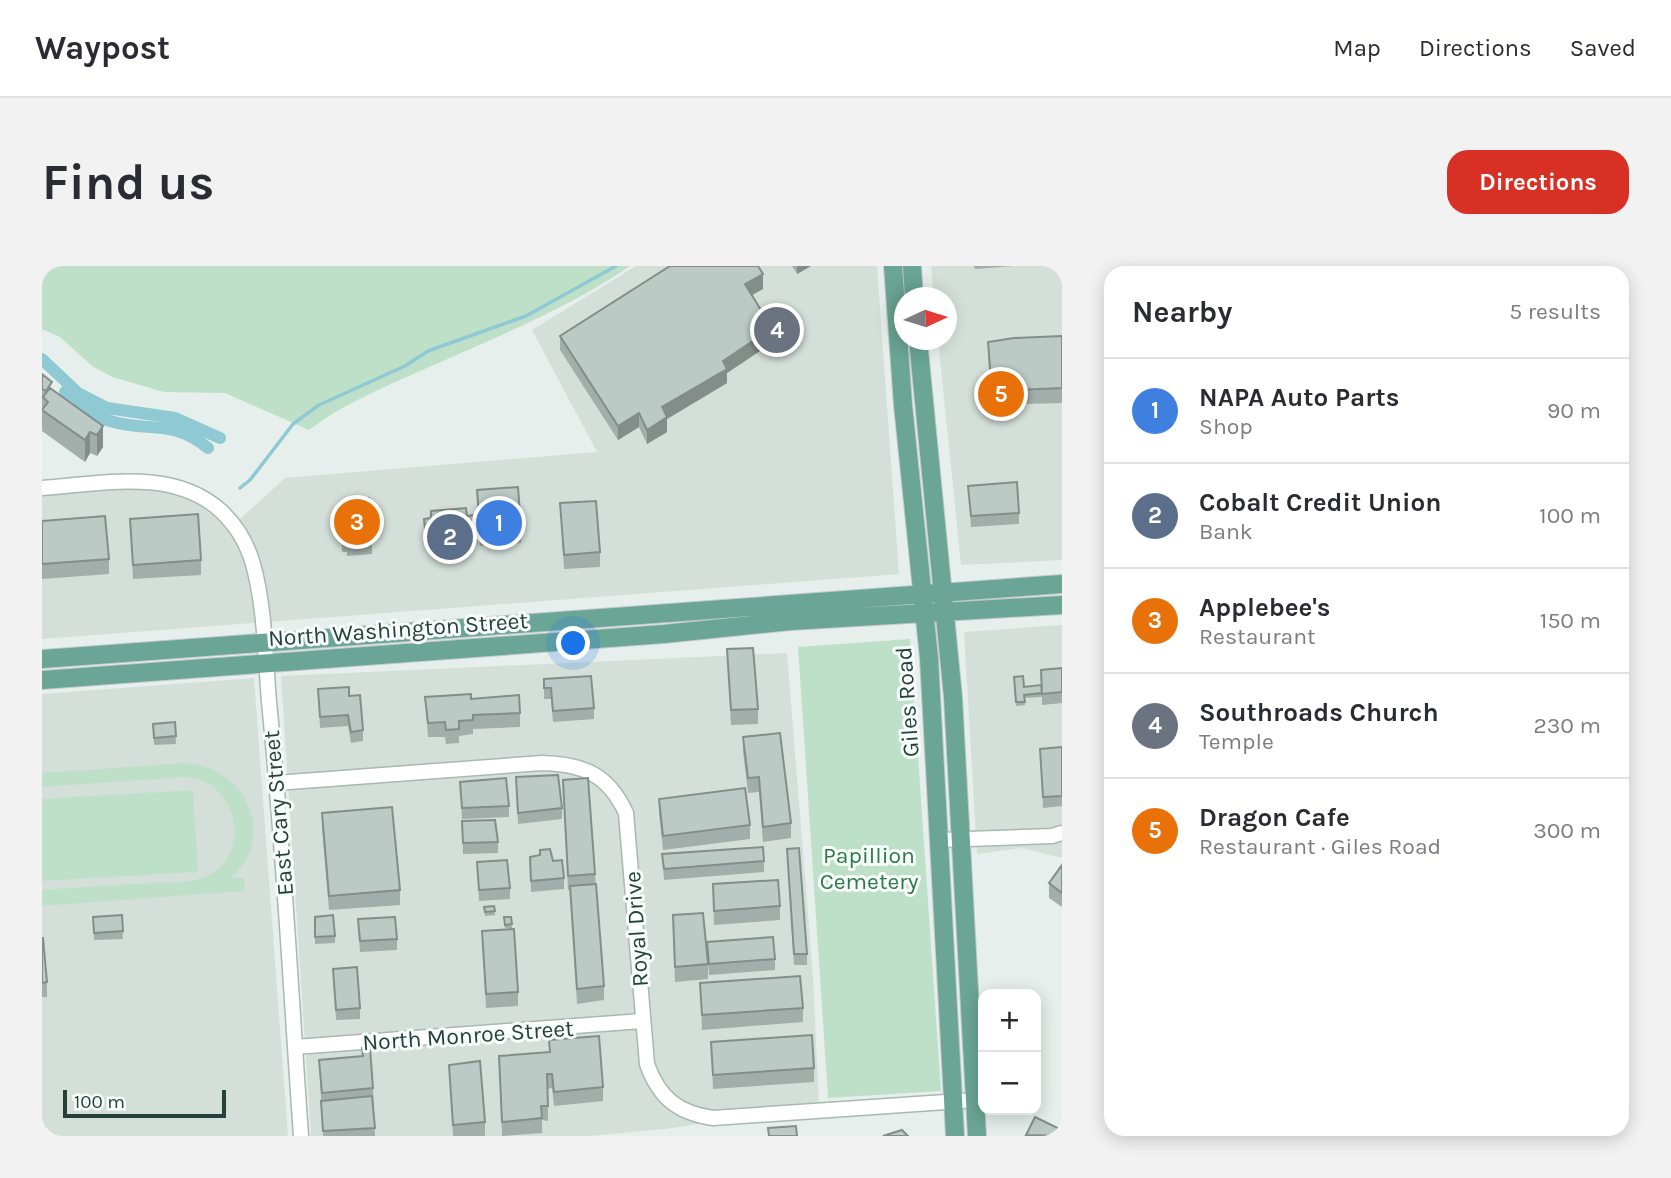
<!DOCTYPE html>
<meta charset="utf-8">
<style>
body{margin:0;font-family:Karla,sans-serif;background:#f2f2f3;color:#2b2b33}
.controls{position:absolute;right:21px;bottom:21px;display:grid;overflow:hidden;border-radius:14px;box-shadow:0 4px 18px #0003}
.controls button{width:63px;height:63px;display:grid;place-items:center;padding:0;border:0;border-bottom:2px solid #e1e1e2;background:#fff;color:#2b2b33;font:35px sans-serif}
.compass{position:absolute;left:852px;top:21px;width:63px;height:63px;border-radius:50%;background:#fff;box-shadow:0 4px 18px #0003;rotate:86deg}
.scale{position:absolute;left:21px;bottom:18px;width:163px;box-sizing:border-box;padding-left:7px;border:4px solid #24423a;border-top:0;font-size:19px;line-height:24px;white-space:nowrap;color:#24423a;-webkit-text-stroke:5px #f7fbf9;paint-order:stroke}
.you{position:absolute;left:532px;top:378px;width:24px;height:24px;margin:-18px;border:5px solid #fff;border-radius:50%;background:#1a73e8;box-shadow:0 0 0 10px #1a73e833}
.badge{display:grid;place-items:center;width:46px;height:46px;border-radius:50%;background:#d93025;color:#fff;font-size:23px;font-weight:700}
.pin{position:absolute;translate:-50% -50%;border:4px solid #fff;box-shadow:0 2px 7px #0006}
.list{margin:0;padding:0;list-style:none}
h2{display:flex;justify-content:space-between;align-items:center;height:91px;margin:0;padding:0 28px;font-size:30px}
h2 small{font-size:23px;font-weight:400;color:#7c7c81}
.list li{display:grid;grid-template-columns:46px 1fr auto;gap:21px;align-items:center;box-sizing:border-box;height:105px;padding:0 28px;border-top:2px solid #e1e1e2}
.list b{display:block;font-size:26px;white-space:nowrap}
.list p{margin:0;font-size:23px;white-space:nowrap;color:#7c7c81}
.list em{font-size:23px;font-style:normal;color:#7c7c81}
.map{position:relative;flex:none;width:1020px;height:870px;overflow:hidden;border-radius:21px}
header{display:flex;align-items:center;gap:42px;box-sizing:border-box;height:98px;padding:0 35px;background:#fff;border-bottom:2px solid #e1e1e2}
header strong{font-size:33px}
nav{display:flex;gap:38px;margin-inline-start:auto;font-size:24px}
.intro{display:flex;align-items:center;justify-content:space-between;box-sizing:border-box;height:168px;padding:0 42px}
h1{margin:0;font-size:49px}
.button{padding:18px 32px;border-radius:21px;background:#d93025;color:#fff;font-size:24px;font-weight:700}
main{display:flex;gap:42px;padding:0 42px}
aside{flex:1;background:#fff;border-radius:21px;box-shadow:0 4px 18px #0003}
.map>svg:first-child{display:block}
.built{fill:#d4dfda}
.green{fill:#bfe0c8}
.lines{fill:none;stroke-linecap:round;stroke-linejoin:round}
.stream{stroke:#8ec9d4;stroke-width:3.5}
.canal{stroke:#8ec9d4;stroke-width:12}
.minor-casing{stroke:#a8b8b2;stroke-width:17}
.major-casing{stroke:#c2cac8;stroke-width:20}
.minor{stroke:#fff;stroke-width:14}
.major{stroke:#6aa596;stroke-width:18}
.wall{fill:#a1aea9}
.shaded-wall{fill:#838d89}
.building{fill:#bbcac4;stroke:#838d89;stroke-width:2}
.labels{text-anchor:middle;stroke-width:6;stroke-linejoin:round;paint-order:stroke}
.street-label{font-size:23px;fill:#24423a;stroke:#f7fbf9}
.park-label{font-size:23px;fill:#2d7a4b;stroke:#f7fbf9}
</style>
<header>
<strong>Waypost</strong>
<nav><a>Map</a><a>Directions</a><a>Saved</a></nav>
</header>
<div class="intro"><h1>Find us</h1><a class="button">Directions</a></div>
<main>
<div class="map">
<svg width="1020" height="870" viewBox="0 0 1020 870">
<rect width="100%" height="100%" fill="#e6efeb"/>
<!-- built -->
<path class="built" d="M594,0H835L857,308L0,373V229L103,222L150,234L188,262L243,212L555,186L490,64Z
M889,0H1020V294L919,299L896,74H904V32L892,31Z
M1020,359V592L980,582L935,588L922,366Z
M745,387L771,711L777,840L623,863L546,870H269L239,410Z
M212,412L246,870H0V428Z"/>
<!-- green -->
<path class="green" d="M0,0H588C524,44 447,74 376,106C338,123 301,138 267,164L183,127L122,126L70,111L50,100L18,71L0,63Z
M868,373L899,825L786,832L756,381Z
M139,497C201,496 238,569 189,612H202L203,625L0,640V624C37,621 75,619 112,617C128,616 146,617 160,612C214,593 196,512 142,511L0,521V507Z
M151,524L156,606L0,615V533Z"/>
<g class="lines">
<!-- stream -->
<path class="stream" d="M198,222L208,214L251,158L277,139L363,100L386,85L484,50L574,0"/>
<!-- canal -->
<path class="canal" d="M0,93L36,127L65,142L133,152L178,172
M23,126C36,138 51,150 68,155C107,167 129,152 166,182"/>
<!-- minor casing -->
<g class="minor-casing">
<path id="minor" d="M0,222C58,218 131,201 179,245C195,260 205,277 211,298C224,345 223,398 228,446C242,587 249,729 259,870
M234,517L500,497C541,498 566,508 584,547L605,798C617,832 636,847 671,852L933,834
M898,574L1010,570L1020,567
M253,781L600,755"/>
</g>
<!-- major casing -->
<g class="major-casing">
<path id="major" d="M851,0L861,139L887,392L913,870
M870,0L872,32
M876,74L911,431L935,870
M0,393L1020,318
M0,414L622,368L749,355L1020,339"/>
</g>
<!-- minor -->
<use href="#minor" class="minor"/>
<!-- major -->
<use href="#major" class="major"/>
</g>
<!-- wall -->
<path class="wall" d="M750,0H769L755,8Z
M932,0H972L933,3Z
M721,23L709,29L730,77L685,107V117L625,153V166L605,178L597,161L576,174L518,84V70Z
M1020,70V137L950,139L946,91V76Z
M0,108L10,124L61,160V181L55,190L48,187L43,196L0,165Z
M926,220L977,247V258L929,261Z
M435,224L479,262V277L438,280Z
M302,234L330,277V288L305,290V286H300L299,256H303Z
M518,237L558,286V301L522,303Z
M425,250L433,268V279L384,283L382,253Z
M88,253L159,294V309L91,313Z
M0,255L67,293V308L0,313Z
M685,383L716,443V458L689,459Z
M1020,402V437L1000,439V431L982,432L983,439L974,440L972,411L982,421L999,419V404Z
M502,413L552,442V453L511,456L509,433H502Z
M276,423L307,430L321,464V475L309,477L306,460L278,462Z
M383,431L429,433L478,447V461L431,463V468L417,470V477L404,478L403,471H386Z
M133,456L134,478L112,479L111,458Z
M701,471L749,557V572L721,576L717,526L706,527L701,485Z
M1020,481V540L1001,542L998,483Z
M474,511L520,542V553L476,558Z
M521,514L553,608L562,720V734L535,738L528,624H526Z
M418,516L467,540V551L420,553Z
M617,533L708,559V573L621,584L617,547Z
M280,547L358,624V639L287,644L280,561Z
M420,555L456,576V587L421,588Z
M745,583L765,688V699H752Z
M620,588L722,595V606L622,614Z
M488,591L522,612V623L489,626Z
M435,596L468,622V633L437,635Z
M1020,599V641L1007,632V617Z
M671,618L738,640V654L672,659Z
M452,640L453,649L443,650L442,641Z
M80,649L81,673L52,674L51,651Z
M273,651L293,670V677L273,678Z
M462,651H469L470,662H463Z
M316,653L355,673V684L318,686Z
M631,664L666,698V713L633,716Z
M440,665L476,726V740L444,742Z
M0,672L5,716V731H0Z
M665,676L733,693V704L667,709Z
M291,703L318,742V753L294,754Z
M658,717L761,742V756L660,764Z
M507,774L561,821V835L512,840L510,822L506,823V855L500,854V867L460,870L457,790L507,786Z
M669,776L772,802V816L671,823Z
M320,782L331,822L333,870H281L277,794L320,790Z
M407,799L443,856V870H411Z"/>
<!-- shaded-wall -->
<path class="shaded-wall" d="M755,0H769L755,8Z
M721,8V23L703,33V18Z
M730,62V77L685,107V117L625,153V166L605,178V164L620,141L681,95Z
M597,147V161L576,174V160Z
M61,160V181L55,190V169Z
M48,166V187L43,196V174Z"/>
<!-- building -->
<path class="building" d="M628,0H716L721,8L703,18L730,62L681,95L685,103L620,141L625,151L605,164L597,147L576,160L518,70Z
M1020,70V122L950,125L946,76L972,72Z
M0,108L10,116L4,125L0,123Z
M8,122L61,160L55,169L48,166L43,174L0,144L6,136L1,131Z
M975,216L977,247L929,250L926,220Z
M476,221L479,262L438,265L435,224Z
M327,232L330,277L305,279V275H300L299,256H303L302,234Z
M554,235L558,286L522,289L518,237Z
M424,242L425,250L432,249L433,268L384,272L382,253L389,252V245Z
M156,248L159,294L91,299L88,253Z
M63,250L67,293L0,298V255Z
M711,382L716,443L689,444L685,383Z
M1020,402V426L1000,428L999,404Z
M549,410L552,442L511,445L509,422H502V413Z
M981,410L982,421L999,419L1000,427L982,429L983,436H974L972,411Z
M307,421V430L318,429L321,464L309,466L306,449L278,451L276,423Z
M429,428V433L477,429L478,447L431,449V454L417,455V463L404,464L403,456L386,457L383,431Z
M133,456L134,470L112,472L111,458Z
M738,467L749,557L721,561L717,511L706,512L701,471Z
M1020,481V530L1001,531L998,483Z
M516,509L520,542L476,547L474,511Z
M464,512L467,540L420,542L418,516Z
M546,512L553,608L526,610L521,514Z
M703,522L708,559L621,570L617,533Z
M350,541L358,624L287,630L280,547Z
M453,554L456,576L421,577L420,555Z
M721,581L722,595L622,603L620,588Z
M757,582L765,688H752L745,583Z
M508,583L511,595L520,594L522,612L489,615L488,591L498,589V584Z
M465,594L468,622L437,624L435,596Z
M1020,599V627L1007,617Z
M736,614L738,640L672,645L671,618Z
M554,618L562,720L535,723L528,620Z
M452,640L453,645L443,646L442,641Z
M661,647L666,698L633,701L631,649Z
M80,649L81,665L52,667L51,651Z
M291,649L293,670L273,671V651Z
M353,651L355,673L318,675L316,653Z
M462,651H469L470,658L463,659Z
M472,663L476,726L444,728L440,665Z
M731,671L733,693L667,698L665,676Z
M0,672H1L5,716L0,717Z
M315,701L318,742L294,744L291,703Z
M758,710L761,742L660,749L658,717Z
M770,769L772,802L671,809L669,776Z
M557,770L561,821L512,826L510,808H505L506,840H499L500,852L460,856L457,790L508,786L507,774Z
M320,782H328L331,822L280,827L277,794L321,790Z
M438,795L443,856L411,859L407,799Z
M330,830L333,862L281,865L279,835Z
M993,851L1020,864V870L984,869Z
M754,860L755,870H727L726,862Z
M860,864L866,870H841Z"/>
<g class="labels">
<!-- street labels -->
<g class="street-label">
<text transform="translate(356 363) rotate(-4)" y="8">North Washington Street</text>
<text transform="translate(865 436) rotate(-94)" y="8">Giles Road</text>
<text transform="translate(236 547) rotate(-95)" y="8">East Cary Street</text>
<text transform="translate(594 663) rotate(-94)" y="8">Royal Drive</text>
<text transform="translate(426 769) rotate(-4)" y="8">North Monroe Street</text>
</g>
<!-- park labels -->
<g class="park-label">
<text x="827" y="597">Papillion<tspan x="827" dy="26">Cemetery</tspan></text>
</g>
</g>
</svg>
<div class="controls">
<button>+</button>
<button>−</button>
</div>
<svg class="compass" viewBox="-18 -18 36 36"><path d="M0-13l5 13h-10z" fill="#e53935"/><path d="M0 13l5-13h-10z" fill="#7c7c81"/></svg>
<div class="scale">100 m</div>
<div class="you"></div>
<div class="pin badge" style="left:457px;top:257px;background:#3f7fe0">1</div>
<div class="pin badge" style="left:408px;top:271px;background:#5c6f8a">2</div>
<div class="pin badge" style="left:315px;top:256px;background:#e8710a">3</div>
<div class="pin badge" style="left:735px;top:64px;background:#6b7280">4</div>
<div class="pin badge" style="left:959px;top:128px;background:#e8710a">5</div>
</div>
<aside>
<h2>Nearby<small>5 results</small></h2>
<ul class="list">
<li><span class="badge" style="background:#3f7fe0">1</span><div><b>NAPA Auto Parts</b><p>Shop</p></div><em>90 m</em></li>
<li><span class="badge" style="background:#5c6f8a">2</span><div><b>Cobalt Credit Union</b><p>Bank</p></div><em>100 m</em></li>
<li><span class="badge" style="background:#e8710a">3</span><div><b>Applebee's</b><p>Restaurant</p></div><em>150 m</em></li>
<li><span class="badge" style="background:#6b7280">4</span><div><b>Southroads Church</b><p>Temple</p></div><em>230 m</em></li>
<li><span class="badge" style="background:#e8710a">5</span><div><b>Dragon Cafe</b><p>Restaurant · Giles Road</p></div><em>300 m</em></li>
</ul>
</aside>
</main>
